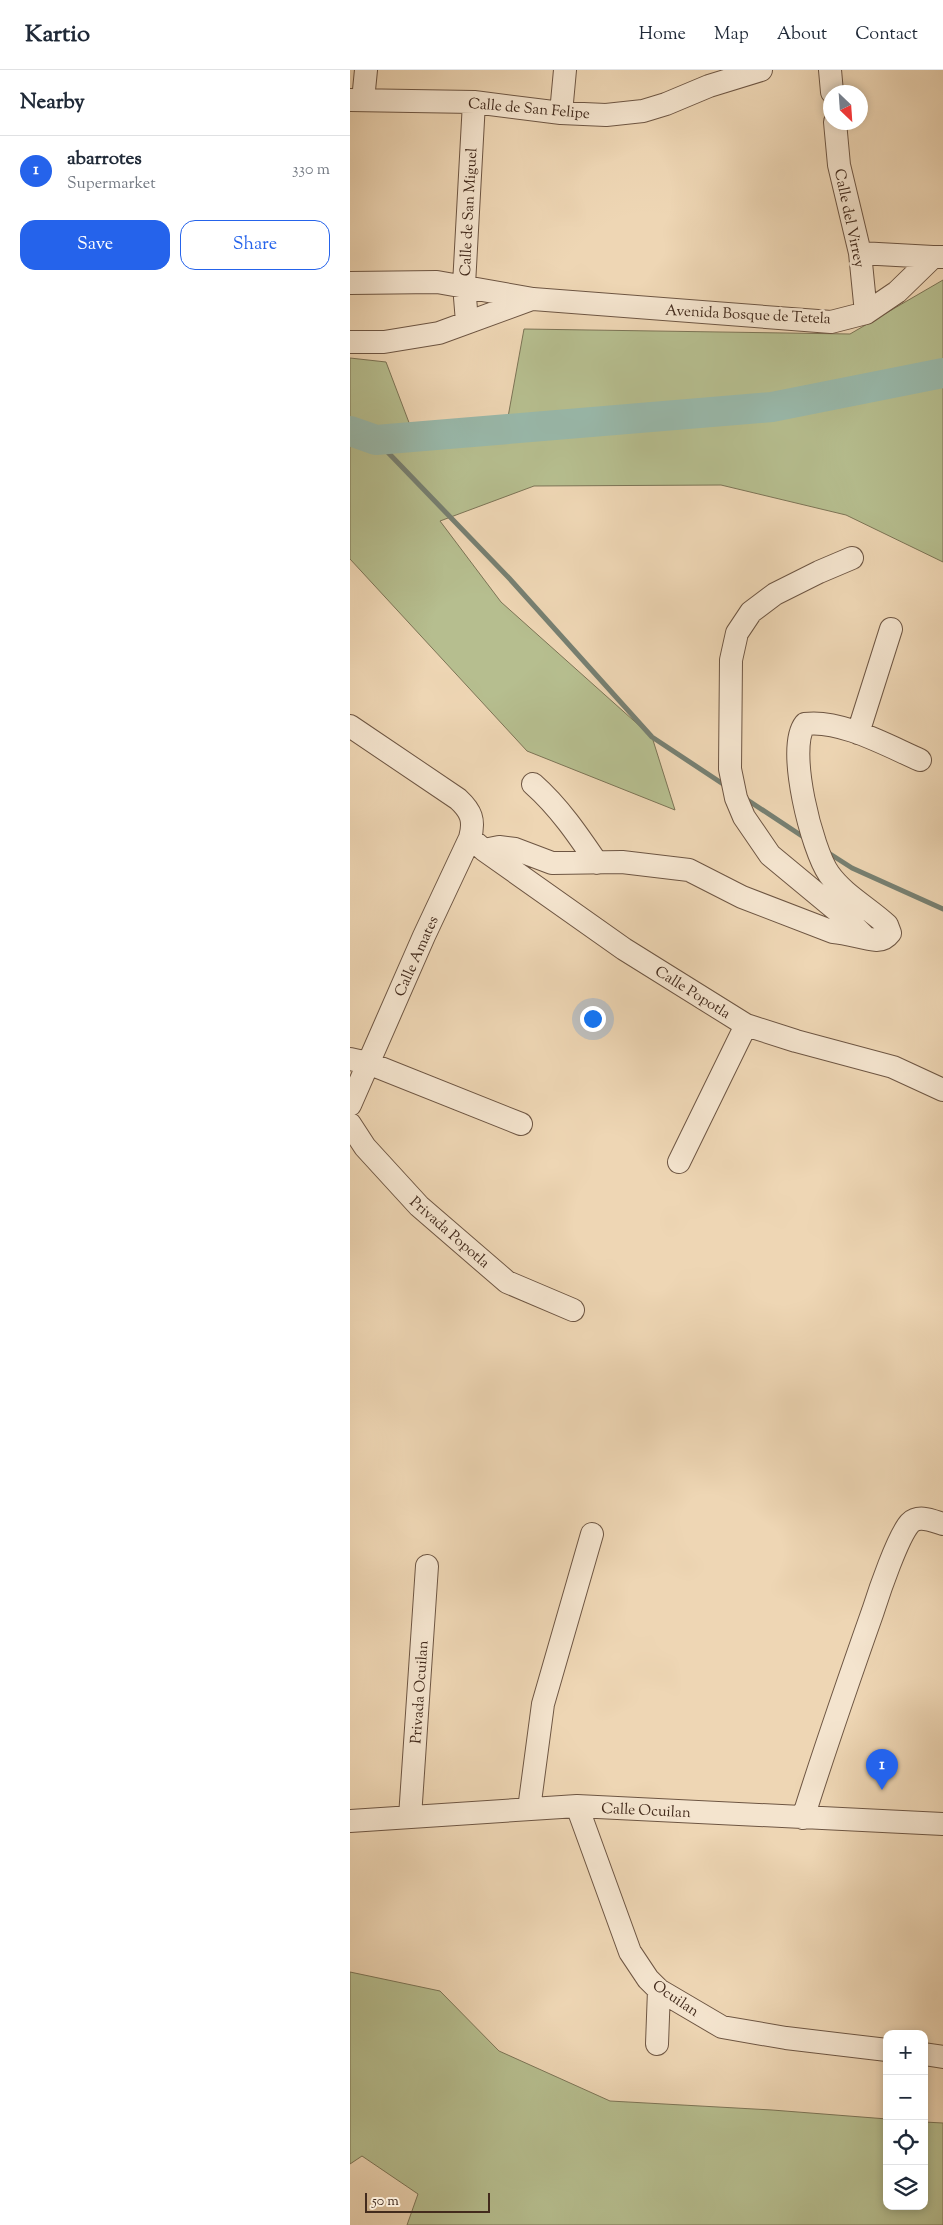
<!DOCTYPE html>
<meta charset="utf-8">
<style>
body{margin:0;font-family:"Sorts Mill Goudy",serif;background:#f2f2f3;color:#1f2937}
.controls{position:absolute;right:15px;bottom:15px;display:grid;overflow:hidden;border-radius:10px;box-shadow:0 2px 8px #0003}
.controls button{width:45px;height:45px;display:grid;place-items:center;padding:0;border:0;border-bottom:1px solid #e0e1e3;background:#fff;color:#1f2937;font:25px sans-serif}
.compass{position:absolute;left:473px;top:15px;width:45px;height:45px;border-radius:50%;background:#fff;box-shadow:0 2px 8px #0003;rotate:155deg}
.scale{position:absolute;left:15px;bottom:12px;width:125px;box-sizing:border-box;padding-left:5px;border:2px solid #432b1d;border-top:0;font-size:14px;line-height:18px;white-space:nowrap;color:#432b1d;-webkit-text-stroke:4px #f4e4ce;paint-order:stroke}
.you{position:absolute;left:242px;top:948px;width:18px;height:18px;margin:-12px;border:4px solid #fff;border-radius:50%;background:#1a73e8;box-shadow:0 0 0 8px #1a73e833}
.badge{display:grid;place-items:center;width:32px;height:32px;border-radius:50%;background:#2563eb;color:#fff;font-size:16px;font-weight:700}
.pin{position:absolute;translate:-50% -41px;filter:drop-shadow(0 1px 2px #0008)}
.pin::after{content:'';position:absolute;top:26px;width:18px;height:15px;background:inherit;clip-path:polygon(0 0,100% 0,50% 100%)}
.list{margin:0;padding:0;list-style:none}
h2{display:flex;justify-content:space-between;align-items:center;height:65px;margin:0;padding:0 20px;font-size:21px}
h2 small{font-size:16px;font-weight:400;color:#747a83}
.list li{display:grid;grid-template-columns:32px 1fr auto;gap:15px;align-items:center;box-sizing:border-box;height:70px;padding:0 20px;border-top:1px solid #e0e1e3}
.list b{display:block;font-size:19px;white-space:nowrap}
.list p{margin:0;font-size:16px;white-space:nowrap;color:#747a83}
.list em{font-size:16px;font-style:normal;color:#747a83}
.actions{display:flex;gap:10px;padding:15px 20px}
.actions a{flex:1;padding:11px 0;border:1px solid #2563eb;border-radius:15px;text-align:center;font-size:18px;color:#2563eb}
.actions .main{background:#2563eb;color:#fff}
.icon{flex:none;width:28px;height:28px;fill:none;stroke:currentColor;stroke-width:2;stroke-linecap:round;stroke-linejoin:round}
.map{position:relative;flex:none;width:593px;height:2155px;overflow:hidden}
header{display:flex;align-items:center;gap:30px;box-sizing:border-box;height:70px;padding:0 25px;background:#fff;border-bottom:1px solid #e0e1e3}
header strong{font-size:24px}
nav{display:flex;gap:28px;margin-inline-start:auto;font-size:18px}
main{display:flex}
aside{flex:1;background:#fff}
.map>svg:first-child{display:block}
.green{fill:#b6be8f;stroke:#7c7456}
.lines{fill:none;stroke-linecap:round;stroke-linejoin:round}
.stream{stroke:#778072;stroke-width:5}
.river{stroke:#99b9ab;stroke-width:30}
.minor-casing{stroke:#6e5643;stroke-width:24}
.minor{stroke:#f4e4ce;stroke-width:22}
.labels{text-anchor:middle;stroke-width:5;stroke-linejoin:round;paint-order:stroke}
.street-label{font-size:15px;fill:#432b1d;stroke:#f4e4ce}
</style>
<header>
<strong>Kartio</strong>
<nav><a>Home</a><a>Map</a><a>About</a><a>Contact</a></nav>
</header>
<main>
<aside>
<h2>Nearby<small></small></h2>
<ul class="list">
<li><span class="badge">1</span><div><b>abarrotes</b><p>Supermarket</p></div><em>330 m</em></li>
</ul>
<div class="actions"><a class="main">Save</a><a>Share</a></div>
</aside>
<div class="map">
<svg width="593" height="2155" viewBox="0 0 593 2155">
<rect width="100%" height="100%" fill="#eed6b4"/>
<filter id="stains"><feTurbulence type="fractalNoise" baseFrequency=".004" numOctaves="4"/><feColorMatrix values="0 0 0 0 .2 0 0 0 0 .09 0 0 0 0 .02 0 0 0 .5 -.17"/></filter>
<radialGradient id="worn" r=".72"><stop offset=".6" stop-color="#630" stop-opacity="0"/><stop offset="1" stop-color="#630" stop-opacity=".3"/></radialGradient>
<!-- green -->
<path class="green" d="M593,210V492L496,445L371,415L184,416L90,451L151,532L302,667L325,740L177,681L0,489V288L36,292L66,371L158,347L174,259L500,264Z
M0,1902L90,1921L149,1981L260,2031L422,2040L537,2049V2136H574V2052L593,2053V2155H57L68,2124L12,2086L0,2094Z"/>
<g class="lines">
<!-- stream -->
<path class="stream" d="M26,370L159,508L302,667L376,716
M396,729L455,768
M477,782L502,798L593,839"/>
<!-- river -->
<path class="river" d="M0,361L26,370L422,337L593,303"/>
<!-- minor casing -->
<g class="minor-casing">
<path id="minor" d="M480,0L482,22
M0,30L124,32L211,43L256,45L293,41L316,34L359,16L411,0
M13,30L16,0
M211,43L215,0
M485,52L489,95L510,183L516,243
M510,183L583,187
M0,213L87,212L183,229L481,252L516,243L547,222L583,187H593
M117,252L114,215L124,32
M0,272H34L89,263L182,229
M502,488L469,502L425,524L401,542L387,563L381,590L380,699L386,728L394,747L420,785L496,848L514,866
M0,656L108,729C121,741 125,750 120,768L74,866L0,1035
M508,663L541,559
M183,714C209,737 228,765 247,793
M120,768L134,780L274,879L396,955L446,971L543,997L593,1020
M134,780L149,777L165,779L202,793L272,792L339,800L392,827L483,862C498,863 514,869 527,870C533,870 537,867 540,863L537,855C519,838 494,825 479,804C462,780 436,678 455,654C490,649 538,676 570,690
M0,989L18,993L171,1054
M0,1054L15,1077L69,1136L157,1212L223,1240
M329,1092L396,955
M227,1736L280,1882L298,1909L309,1920L372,1957L436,1968L537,1980
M179,1739L193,1634L242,1464
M60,1747L77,1496
M453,1748C475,1678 499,1609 523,1541C529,1522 548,1466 560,1453C569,1444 583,1451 593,1454
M0,1751L227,1736L593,1754
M307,1974L309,1920
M574,1984L593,1987"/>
</g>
<!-- minor -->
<use href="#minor" class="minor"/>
</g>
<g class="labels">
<!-- street labels -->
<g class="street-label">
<text transform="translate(179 38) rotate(5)" y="5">Calle de San Felipe</text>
<text transform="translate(118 142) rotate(-87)" y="5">Calle de San Miguel</text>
<text transform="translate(500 148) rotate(78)" y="5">Calle del Virrey</text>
<text transform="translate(398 244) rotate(3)" y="5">Avenida Bosque de Tetela</text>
<text transform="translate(66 886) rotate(-66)" y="5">Calle Amates</text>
<text transform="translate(343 922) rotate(32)" y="5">Calle Popotla</text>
<text transform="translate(100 1162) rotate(41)" y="5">Privada Popotla</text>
<text transform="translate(69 1622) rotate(-86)" y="5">Privada Ocuilan</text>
<text transform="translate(296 1740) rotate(3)" y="5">Calle Ocuilan</text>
<text transform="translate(326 1928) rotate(34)" y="5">Ocuilan</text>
</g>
</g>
<rect width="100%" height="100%" filter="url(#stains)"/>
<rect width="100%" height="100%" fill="url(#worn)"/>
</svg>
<div class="controls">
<button>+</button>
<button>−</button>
<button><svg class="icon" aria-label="locate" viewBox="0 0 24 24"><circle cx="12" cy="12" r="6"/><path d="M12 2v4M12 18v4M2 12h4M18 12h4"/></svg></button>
<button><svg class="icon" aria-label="layers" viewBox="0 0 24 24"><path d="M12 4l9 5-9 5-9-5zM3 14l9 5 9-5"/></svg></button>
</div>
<svg class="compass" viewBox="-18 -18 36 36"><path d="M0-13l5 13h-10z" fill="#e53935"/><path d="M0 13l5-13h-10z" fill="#747a83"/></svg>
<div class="scale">50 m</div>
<div class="you"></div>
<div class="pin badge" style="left:532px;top:1720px">1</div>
</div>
</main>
